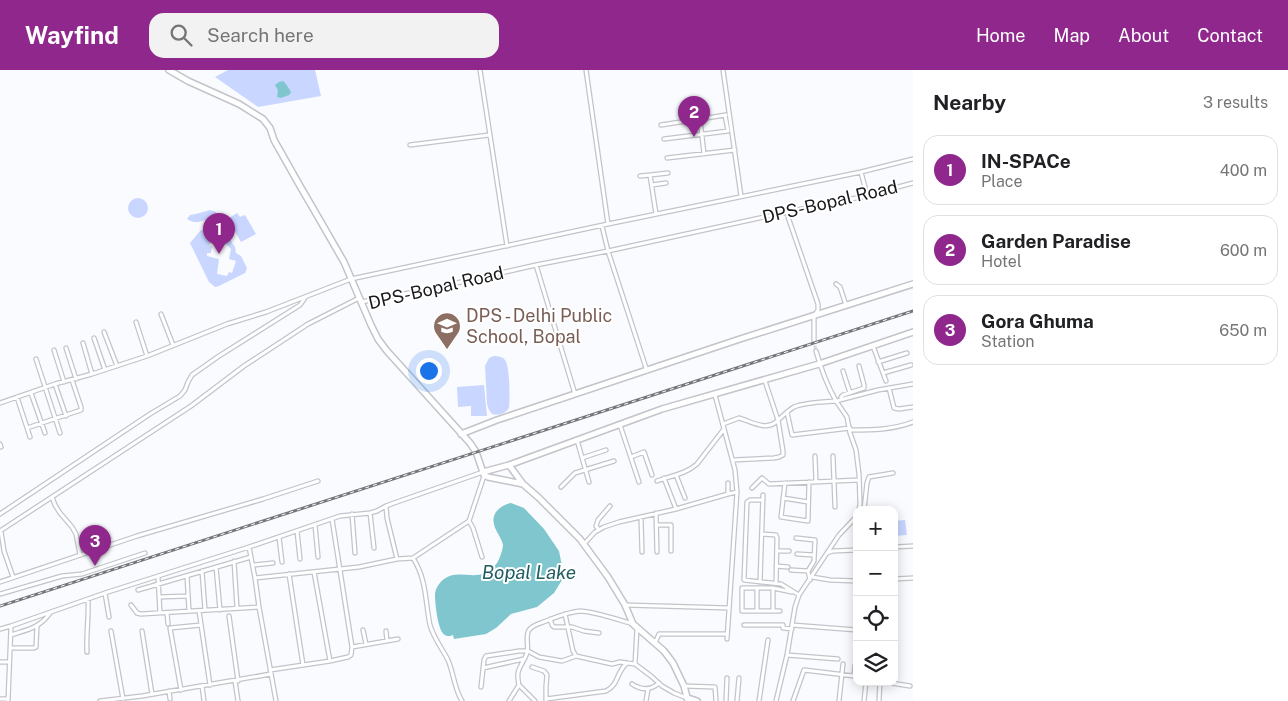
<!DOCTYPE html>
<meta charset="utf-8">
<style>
body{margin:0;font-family:"Public Sans",sans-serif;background:#f2f2f2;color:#202124}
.controls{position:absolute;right:15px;bottom:15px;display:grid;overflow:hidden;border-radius:10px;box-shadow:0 2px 12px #0003}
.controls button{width:45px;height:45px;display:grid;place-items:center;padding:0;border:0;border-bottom:1px solid #e0e0e0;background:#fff;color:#202124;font:25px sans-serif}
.you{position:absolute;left:428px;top:300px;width:18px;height:18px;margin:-12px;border:4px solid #fff;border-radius:50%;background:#1a73e8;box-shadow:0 0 0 8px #1a73e833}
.badge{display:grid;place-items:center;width:32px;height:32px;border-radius:50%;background:#8f278c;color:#fff;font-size:16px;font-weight:700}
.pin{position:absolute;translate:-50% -41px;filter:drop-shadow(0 1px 2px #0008)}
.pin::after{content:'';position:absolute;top:26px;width:18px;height:15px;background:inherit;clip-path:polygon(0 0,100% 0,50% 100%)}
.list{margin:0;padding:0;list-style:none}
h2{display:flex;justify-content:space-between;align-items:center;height:65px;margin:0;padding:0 20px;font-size:21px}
h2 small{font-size:16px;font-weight:400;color:#757577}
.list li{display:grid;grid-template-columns:32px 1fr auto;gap:15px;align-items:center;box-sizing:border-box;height:70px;margin:0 10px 10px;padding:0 10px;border:1px solid #e0e0e0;border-radius:15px}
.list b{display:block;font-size:19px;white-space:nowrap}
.list p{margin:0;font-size:16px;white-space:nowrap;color:#757577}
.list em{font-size:16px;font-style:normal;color:#757577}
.icon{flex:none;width:28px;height:28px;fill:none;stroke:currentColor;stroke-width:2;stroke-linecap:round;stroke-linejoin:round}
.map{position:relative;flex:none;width:913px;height:631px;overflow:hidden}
header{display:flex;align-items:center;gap:30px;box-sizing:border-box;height:70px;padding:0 25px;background:#8f278c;color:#fff}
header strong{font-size:24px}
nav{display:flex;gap:28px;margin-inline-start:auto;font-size:18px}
.search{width:350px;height:45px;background:#f2f2f2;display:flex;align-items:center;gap:12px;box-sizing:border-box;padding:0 18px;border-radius:15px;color:#757577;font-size:19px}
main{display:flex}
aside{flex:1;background:#fff}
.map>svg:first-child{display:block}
.green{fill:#c9d6ff;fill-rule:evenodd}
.water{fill:#80c6ce}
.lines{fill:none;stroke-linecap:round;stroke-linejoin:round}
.street-tunnel{stroke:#d8d9dd;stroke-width:3;stroke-dasharray:3 1.5;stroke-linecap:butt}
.street-casing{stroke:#c2c4ca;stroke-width:5.5}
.secondary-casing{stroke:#c2c4ca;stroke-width:8}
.street{stroke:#fff;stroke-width:3}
.secondary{stroke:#fff;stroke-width:5}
.rail-casing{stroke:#757679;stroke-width:3}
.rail{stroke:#fff;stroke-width:1;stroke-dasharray:4;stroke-linecap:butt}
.labels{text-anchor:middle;stroke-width:4;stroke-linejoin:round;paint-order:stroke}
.street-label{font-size:18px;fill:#19191c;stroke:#fff}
.education-label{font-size:18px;fill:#785e54;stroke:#fff;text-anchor:start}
.water-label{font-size:19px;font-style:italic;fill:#215c62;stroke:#fff}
</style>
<header>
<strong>Wayfind</strong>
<div class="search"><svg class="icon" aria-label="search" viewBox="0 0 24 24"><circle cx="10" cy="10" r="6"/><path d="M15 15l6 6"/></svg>Search here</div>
<nav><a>Home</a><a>Map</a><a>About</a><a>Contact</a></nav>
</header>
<main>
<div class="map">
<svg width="913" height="631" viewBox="0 0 913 631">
<rect width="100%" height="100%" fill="#fafbff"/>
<!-- green -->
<path class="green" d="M228,0H315L321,26L258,37L215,7Z
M128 138a10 10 0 1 1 20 0a10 10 0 1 1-20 0Z
M210,140L216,142V143C206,150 198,156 187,149L190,145L196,144Z
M237,143L240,147L245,145L256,164L241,172L228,149Z
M221,151L231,165V171L235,177L236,183L241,186L247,198L245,203L219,216L215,217L209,212L190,173L200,161ZM210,163L221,165L220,172L227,175L231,179L229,189L236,191L232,203L229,202L227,206L217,204L219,189L207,186V183H211L212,176H209L211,170L207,169Z
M494,286C498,286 503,287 505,290C510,296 510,330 509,338C505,344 499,346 492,344L489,340L487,334L485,296L489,288Z
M484,315L487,346H471V336L458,337L457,317Z
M905,450L907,465L895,466L894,451Z"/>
<!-- water -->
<path class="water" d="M283,11C285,12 290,20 291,22L289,25L281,28L277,27L278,20L275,15L279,12Z
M511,433L524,438L544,459L559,481L562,496V510L554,523L537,537L511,544L496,558L486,564L454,569L453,565C450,566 448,567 445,565C438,562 435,534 435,525C435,519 439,513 444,509C461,497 480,516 497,493C499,490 503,480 503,475C502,468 495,461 494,454C491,443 501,435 511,433Z"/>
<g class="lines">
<!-- street-tunnel -->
<path class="street-tunnel" d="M814,271L816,281"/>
<!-- street casing -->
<g class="street-casing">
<path id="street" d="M480,0L507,176
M586,0L608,154L861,102L867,125
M723,0L741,126
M700,49L704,84
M661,55L726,45
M664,69L728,61L725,45
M410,75L489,65
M667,88L735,80
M861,102L913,89
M640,106L650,105
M652,115L666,113
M790,141L788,147L818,234V240L814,246V271
M656,144L650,105L668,103
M602,156L608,181L647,301
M536,195L575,324
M836,214L840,217L846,235
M361,232L430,219L536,195L608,181L787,142L861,127L913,113
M161,244L173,275
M136,252L147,286
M104,262L117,296
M94,268L105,300
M83,273L92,304
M873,276L886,311
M66,278L76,309
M54,280L64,312
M36,289L60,363
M878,292L907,283
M843,301L850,323
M883,303L911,295
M55,314L66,346
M889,318L894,338L899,339L913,337
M31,323L45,363
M17,327L30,367
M841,329V327L843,325L864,318V315L859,296
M0,333L55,314L92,304L147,286L227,254L266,242L351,209L608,154
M787,342L792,365L850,358
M723,354L739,348C750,351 765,361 776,352C782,347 787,341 794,337C806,332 823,332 836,331C827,315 821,299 816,281
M620,355L639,412
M27,358L81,340V337L72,310
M850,360C872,360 893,360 913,352
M577,370L589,412
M0,374L1,377
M815,386L816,412
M833,386L835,437
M631,387L644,382L652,405
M582,388L606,380
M733,390L774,388L779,387L783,385V381L778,350L765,311
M676,405L685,428
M664,408L676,439
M657,411C670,406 686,404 697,394L724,359
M728,413V424
M785,413L781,447L808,451L809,412
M561,417L575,403L614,391
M752,418L762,408L769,414L859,410
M52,427L55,435L60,443L72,457L76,464L80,485
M783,428L808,432
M763,430H750L747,432L744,510L781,514L799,525
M859,440L860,434L859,404L856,380L850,363L847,347L836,331L878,320L913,314
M864,440L867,413L869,407L893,403
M370,443L374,478
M656,443L657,482
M0,444L150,344L180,326L185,320L188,312L192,305L219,286L300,235L305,228
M352,444L355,483
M641,447L642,482
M469,451L473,458L482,487
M315,455L318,487
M656,455H671V481
M599,460L596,456L598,450L610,436
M0,461L191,336L244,296L308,254L359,228
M1,461L4,481L13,507
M297,461L300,489
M762,464L776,465L777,468L776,513
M279,467L282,492
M796,468L815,470L814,491L808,501L810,510
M584,474L595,462L604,457L619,452L676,439L728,424L737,422L735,400L715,325
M249,477L255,508
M894,477L913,476
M777,481H789
M827,483L833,481L857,480
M797,484L814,485
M413,488C427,510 425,531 430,555C434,569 442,578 448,590C454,604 454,618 462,631
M397,489L387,448L386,436L394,433L483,402
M234,491L237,538
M253,495L273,493
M776,496L788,497
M216,497L220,540
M791,500L808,501
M202,501L205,540
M314,502L330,591
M289,504L303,595
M187,506L189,541
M158,507L160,543
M812,507L830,510L857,511
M894,509L913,508
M0,512L137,466L263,429L318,411
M760,512L763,425
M138,520L251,487
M105,523L109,547
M0,524L62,506L82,504L145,483
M159,527L188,526
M131,535L137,543L141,544L259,537
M625,535L729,538
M199,541L210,615
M757,541V518
M773,541V518
M780,541H742V518H773L792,522
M167,543L168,554
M565,544L573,581L576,586L612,594L620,592L635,594
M229,546L238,611
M550,549L552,555L554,557H572L584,561L599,563
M744,555H783V558L792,559
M792,555L857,560
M0,559L11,556
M637,559L635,594L651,606L662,616L674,623L687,628
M363,560L366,574
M111,561L123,629
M142,561L152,624
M386,561L387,571
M11,565C26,560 40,558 50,543
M727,569L737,422
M655,573L659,564H727
M352,577L398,569
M10,578H34L36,577L37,556
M87,582C86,564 89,546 88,529
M787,585L838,589
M0,592H9
M532,597L544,601L547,605L546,616V630
M483,598L524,589
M270,600L330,591L348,587L351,585L352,577L332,449
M235,611L238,631
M885,612L910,616
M632,614C641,620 650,621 659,613
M519,615L535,631
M202,616L204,631
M684,616L715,617L716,631
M481,617L484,590L486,586L519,581H528L539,587L562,591L576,586
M181,620L170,558L201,555
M169,621L170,629
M0,629H8
M546,629L606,621C619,615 616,602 627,593
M8,631L11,556L105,523L249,477L340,446L370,443L377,441L386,436
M100,631L142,626L271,604
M276,631L259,537L255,508L359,497L397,489L413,488L469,451L484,406
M509,631L519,615C515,598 522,597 527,583C529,576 525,566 529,560C532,555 541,553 546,551C556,547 568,542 580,541C593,541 619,550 633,554
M646,631L648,619
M726,631L727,608
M737,631L739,608
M759,631L768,570
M776,631L787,585L795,537L799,525L839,465L857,446
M793,631L804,600L854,606L855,595
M839,631L843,594
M864,631L866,612
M879,631L880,612"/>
</g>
<!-- secondary casing -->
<g class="secondary-casing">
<path id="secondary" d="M169,0L188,11L239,34L263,49L270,58L274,70L300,116L314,140L344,192L371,255L378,269L387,281L470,373L476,382L484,405L488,407L523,414L538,427L580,469L608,507L625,535L633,554L664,581L673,593L684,616L688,631
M461,364L497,350L740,269L913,214
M509,395L523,414
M483,402L509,395L662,339L819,294L913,262
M688,628L697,631"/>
</g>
<!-- street -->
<use href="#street" class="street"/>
<!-- secondary -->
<use href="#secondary" class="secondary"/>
<!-- rail casing -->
<g class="rail-casing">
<path id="rail" d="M0,536L913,241"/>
</g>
<!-- rail -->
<use href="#rail" class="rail"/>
</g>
<!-- icons -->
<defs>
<g id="school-pin" transform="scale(1.4375)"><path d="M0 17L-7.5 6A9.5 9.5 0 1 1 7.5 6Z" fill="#8d6e63" stroke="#fff"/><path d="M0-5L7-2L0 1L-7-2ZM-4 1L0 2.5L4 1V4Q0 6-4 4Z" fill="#fff"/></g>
</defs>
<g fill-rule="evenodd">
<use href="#school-pin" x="447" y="256"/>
</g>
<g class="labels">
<!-- street labels -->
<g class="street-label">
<text transform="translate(830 132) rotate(-13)" y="6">DPS-Bopal Road</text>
<text transform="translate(436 218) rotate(-13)" y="6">DPS-Bopal Road</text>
</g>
<!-- education labels -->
<g class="education-label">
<text x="466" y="252">DPS - Delhi Public<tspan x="466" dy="21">School, Bopal</tspan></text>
</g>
<!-- water labels -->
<g class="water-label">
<text x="529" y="509">Bopal Lake</text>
</g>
</g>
</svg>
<div class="controls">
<button>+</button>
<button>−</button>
<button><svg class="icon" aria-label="locate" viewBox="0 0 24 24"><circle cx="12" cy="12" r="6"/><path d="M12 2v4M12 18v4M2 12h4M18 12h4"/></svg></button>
<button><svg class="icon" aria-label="layers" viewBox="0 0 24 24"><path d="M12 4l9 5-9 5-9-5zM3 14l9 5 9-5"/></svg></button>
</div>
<div class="you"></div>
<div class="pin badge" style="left:219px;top:184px">1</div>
<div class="pin badge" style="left:694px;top:67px">2</div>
<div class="pin badge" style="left:95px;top:496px">3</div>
</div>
<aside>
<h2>Nearby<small>3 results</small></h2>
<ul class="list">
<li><span class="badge">1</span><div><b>IN-SPACe</b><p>Place</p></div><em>400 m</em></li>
<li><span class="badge">2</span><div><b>Garden Paradise</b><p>Hotel</p></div><em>600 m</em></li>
<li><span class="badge">3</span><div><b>Gora Ghuma</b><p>Station</p></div><em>650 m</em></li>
</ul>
</aside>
</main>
